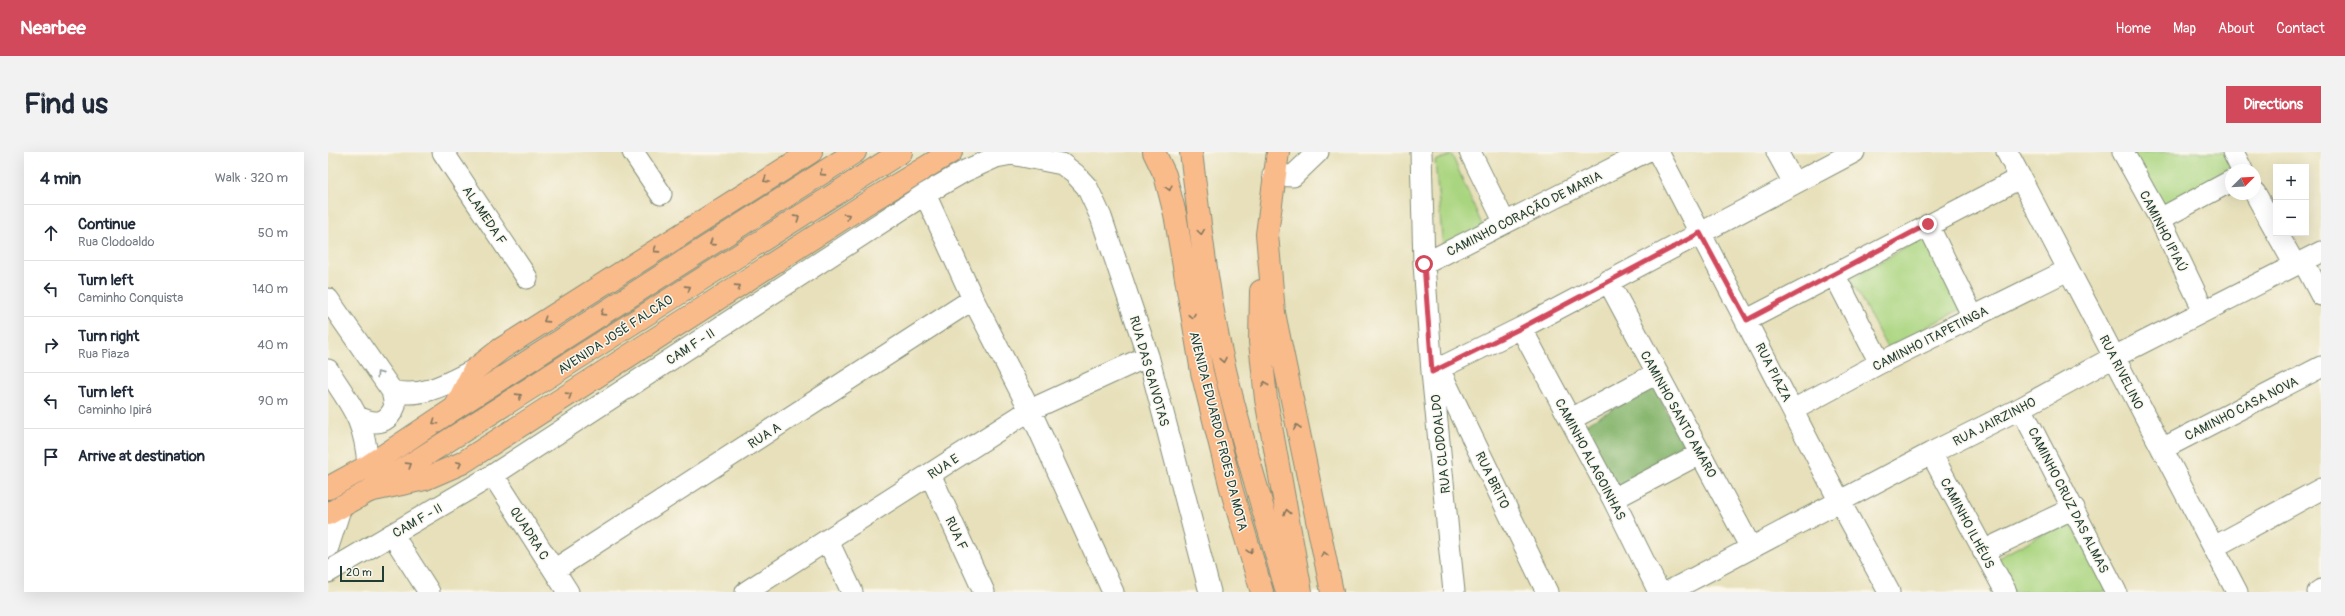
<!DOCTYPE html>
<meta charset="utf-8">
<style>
body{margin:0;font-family:Pangolin,sans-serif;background:#f2f2f3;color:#1f2937}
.controls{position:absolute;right:12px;top:12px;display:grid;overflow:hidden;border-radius:0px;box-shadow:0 4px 16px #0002}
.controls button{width:36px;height:36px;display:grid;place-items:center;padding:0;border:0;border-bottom:1px solid #e0e1e3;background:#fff;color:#1f2937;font:20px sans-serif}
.compass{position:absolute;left:1897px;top:12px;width:36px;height:36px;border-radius:50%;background:#fff;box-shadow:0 4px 16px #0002;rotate:66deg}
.scale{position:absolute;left:12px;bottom:10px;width:44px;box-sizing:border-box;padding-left:4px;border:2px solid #1f3d34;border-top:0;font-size:11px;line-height:14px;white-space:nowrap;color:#1f3d34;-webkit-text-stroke:3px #fbf7ec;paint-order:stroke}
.stop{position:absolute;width:12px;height:12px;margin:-9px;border:3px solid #d1495b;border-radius:50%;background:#fff}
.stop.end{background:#d1495b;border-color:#fff;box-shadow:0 1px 4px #0008}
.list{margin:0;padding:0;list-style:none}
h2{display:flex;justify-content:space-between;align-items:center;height:52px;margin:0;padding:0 16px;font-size:17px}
h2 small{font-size:13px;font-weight:400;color:#747a83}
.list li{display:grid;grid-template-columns:26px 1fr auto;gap:12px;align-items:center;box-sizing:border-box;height:56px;padding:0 16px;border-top:1px solid #e0e1e3}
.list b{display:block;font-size:15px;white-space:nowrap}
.list p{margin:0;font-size:13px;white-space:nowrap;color:#747a83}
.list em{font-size:13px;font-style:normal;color:#747a83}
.icon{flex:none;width:22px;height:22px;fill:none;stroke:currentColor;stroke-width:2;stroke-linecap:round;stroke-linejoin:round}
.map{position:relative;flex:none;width:1993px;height:440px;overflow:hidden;border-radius:0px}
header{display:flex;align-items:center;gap:24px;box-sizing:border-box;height:56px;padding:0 20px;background:#d1495b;color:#fff}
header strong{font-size:19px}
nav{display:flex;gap:22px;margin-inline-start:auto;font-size:14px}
.intro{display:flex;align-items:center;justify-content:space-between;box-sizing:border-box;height:96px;padding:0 24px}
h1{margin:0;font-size:28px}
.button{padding:10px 18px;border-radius:0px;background:#d1495b;color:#fff;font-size:14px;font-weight:700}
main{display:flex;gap:24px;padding:0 24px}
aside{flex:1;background:#fff;border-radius:0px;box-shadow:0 4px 16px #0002}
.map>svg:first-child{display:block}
.green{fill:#aad580;stroke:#64895a}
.forest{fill:#87b66e;stroke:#537a51}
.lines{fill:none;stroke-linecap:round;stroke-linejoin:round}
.minor-casing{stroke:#838e77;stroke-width:23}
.major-casing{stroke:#838e77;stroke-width:24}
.highway-casing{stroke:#838e77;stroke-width:24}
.minor{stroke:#fff;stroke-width:21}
.major{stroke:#fabb8b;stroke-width:22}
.highway{stroke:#fabb8b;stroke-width:22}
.oneway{stroke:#82765b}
.oneway2{stroke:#8f9e9a}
.route{stroke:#d1495b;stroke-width:5}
.labels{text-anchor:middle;stroke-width:3;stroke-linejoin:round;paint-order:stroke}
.street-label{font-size:13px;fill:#1f3d34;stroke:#fbf7ec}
</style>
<header>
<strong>Nearbee</strong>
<nav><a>Home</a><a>Map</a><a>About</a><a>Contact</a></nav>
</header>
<div class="intro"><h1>Find us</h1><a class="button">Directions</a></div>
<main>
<aside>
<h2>4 min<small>Walk · 320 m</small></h2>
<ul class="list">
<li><svg class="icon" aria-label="ahead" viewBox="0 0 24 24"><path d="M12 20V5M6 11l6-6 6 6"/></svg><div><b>Continue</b><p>Rua Clodoaldo</p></div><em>50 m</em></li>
<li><svg class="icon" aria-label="left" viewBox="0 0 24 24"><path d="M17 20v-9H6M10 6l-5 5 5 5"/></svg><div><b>Turn left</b><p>Caminho Conquista</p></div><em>140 m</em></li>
<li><svg class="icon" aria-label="right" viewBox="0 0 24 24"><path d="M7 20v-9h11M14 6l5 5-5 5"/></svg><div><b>Turn right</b><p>Rua Piaza</p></div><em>40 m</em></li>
<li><svg class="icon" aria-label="left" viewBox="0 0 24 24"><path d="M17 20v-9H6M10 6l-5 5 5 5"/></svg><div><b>Turn left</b><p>Caminho Ipirá</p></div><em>90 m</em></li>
<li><svg class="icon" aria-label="arrive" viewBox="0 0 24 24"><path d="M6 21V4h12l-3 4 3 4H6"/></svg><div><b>Arrive at destination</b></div></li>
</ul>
</aside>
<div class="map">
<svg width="1993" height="440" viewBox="0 0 1993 440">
<rect width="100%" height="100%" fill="#fbf7ec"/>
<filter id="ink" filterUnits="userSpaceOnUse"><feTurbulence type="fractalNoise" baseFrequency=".025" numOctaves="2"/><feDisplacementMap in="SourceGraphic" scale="8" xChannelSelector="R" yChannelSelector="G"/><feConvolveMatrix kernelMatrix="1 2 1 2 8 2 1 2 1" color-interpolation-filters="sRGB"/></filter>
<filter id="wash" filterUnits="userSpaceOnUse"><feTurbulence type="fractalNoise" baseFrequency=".012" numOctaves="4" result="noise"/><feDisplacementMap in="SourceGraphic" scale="16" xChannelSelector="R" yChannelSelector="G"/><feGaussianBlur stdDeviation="0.9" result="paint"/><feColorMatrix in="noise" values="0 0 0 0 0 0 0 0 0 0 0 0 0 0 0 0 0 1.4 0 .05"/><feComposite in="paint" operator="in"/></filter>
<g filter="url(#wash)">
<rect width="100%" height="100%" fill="#e7e0ba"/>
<!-- green -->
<path class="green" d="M1800,0H1895L1905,18L1903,24L1833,62Z
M1124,3L1155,75L1115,97L1107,9Z
M1596,86L1633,157L1559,196L1522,126Z
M1741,368L1779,438L1775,440H1685L1668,407Z"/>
<!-- forest -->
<path class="forest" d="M1326,235L1359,299L1284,339L1250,276Z"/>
</g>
<g filter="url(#ink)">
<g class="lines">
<!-- minor casing -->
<g class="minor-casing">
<path id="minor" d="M115,0L199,126
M305,0L333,42
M1093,0L1096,112L1104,220L1126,440
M1142,0L1177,71
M1330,0L1512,350L1561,440
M1449,0L1466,31
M1679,0L1909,440
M1795,0L1832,67L1876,159
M1905,0L1914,18
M945,23L965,24L990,0
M1927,41L1948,79
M597,42L645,147L702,258L785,440
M1832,67L1903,29
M1600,73L1645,165
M1949,81L1967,113
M1975,109L1993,143
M1096,112L1317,0
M1506,122L1552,211
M1280,129L1423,396
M0,147L64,239C94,247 120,231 146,218
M1419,168L1692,26
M1193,176L1285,347L1331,440
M1111,217L1219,440
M0,218C24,255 37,268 40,314
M1104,220L1193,176L1526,0
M1693,256L1788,440
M1465,258L1552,211L1740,118
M30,265C47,273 59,273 67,254L64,239
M1243,267L1329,221
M1834,297L1993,215
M1603,301L1678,440
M602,322L656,440
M165,323L240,440
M1285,347L1373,301
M64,382L101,440
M500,389L524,440
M0,395L13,354
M1886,395L1993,337
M1655,399L1746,356
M226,418L645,147
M0,420L165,323L597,42L637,19L668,5L684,2L734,12L747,22L759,35L773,65L820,204L882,440
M418,440L702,258L820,204
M1340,440L1603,301L1693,256L1786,205L1993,100
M1990,440L1993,438"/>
</g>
<!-- major casing -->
<g class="major-casing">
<path id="major" d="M0,336L40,314L127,256L527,0
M0,362L41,339L573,0"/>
</g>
<!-- highway casing -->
<g class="highway-casing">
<path id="highway" d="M826,0L837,23L847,62L874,220L903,336L934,440
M863,0C872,73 880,147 897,218C915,293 938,366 959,440
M950,0L939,82L946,161L1004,440
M933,139L932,190L938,247L973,440
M127,256L146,218L173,197L483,0
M41,339L97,327L134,311L539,51L623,0"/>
</g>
<!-- minor -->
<use href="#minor" class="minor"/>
<!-- major -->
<use href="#major" class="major"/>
<!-- highway -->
<use href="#highway" class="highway"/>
</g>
<!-- one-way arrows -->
<defs><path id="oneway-chevron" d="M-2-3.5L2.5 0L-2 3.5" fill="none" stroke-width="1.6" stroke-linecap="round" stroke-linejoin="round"/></defs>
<g class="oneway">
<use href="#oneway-chevron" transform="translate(494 21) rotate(147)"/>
<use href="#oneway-chevron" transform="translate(438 28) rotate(148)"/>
<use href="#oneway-chevron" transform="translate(841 36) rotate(75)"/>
<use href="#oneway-chevron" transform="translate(519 64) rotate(-33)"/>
<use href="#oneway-chevron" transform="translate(469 66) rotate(-33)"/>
<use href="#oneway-chevron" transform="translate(873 80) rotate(82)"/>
<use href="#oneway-chevron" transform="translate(384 91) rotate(147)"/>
<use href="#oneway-chevron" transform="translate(328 98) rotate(147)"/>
<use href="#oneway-chevron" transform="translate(410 135) rotate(-33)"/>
<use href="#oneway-chevron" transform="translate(360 136) rotate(-33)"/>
<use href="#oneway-chevron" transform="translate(275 161) rotate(147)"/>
<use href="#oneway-chevron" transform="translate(864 164) rotate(79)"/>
<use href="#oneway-chevron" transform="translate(218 168) rotate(147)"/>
<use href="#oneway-chevron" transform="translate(895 208) rotate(79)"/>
<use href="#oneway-chevron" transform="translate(937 232) rotate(-96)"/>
<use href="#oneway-chevron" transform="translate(241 243) rotate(-32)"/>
<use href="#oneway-chevron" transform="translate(191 244) rotate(-32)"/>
<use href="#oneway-chevron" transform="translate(107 270) rotate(146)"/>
<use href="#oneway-chevron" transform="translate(969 275) rotate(-102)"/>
<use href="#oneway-chevron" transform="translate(131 312) rotate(-27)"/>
<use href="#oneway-chevron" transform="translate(81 313) rotate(-32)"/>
<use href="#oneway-chevron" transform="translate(959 360) rotate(-100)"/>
<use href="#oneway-chevron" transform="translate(922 399) rotate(74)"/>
<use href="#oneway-chevron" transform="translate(996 402) rotate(-102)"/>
</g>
<use class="oneway2" href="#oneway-chevron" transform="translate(51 222) rotate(-125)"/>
</g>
<g class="lines" filter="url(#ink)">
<!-- route -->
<path class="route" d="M1096,112L1104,220L1193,176L1372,81L1419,168L1600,72"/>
</g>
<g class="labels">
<!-- street labels -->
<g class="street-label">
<text transform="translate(1196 61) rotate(-27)" y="5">CAMINHO CORAÇÃO DE MARIA</text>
<text transform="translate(157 63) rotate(56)" y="5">ALAMEDA F</text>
<text transform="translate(1836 79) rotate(63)" y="5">CAMINHO IPIAÚ</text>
<text transform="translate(287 182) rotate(-33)" y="5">AVENIDA JOSÉ FALCÃO</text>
<text transform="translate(1602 186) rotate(-27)" y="5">CAMINHO ITAPETINGA</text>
<text transform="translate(362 194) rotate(-33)" y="5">CAM F - II</text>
<text transform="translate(822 219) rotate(74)" y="5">RUA DAS GAIVOTAS</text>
<text transform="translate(1446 220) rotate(63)" y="5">RUA PIAZA</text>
<text transform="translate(1794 220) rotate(63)" y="5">RUA RIVELINO</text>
<text transform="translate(1913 256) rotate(-27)" y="5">CAMINHO CASA NOVA</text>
<text transform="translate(1351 262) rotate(61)" y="5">CAMINHO SANTO AMARO</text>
<text transform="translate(1666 269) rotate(-27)" y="5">RUA JAIRZINHO</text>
<text transform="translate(891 279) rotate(76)" y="5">AVENIDA EDUARDO FROES DA MOTA</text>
<text transform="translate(436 283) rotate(-33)" y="5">RUA A</text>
<text transform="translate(1112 292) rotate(-96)" y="5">RUA CLODOALDO</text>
<text transform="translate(1263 307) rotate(62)" y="5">CAMINHO ALAGOINHAS</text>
<text transform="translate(615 314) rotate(-33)" y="5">RUA E</text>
<text transform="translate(1165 328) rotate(64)" y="5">RUA BRITO</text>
<text transform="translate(1741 348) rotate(63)" y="5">CAMINHO CRUZ DAS ALMAS</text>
<text transform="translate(89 368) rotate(-30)" y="5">CAM F - II</text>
<text transform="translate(1640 371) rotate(62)" y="5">CAMINHO ILHÉUS</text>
<text transform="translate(202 381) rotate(57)" y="5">QUADRA C</text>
<text transform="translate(629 381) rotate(65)" y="5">RUA F</text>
</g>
</g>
</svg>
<div class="controls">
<button>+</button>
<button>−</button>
</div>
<svg class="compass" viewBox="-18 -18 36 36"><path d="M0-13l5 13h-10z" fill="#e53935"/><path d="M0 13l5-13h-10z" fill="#747a83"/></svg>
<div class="scale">20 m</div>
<div class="stop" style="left:1096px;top:112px"></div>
<div class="stop end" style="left:1600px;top:72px"></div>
</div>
</main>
